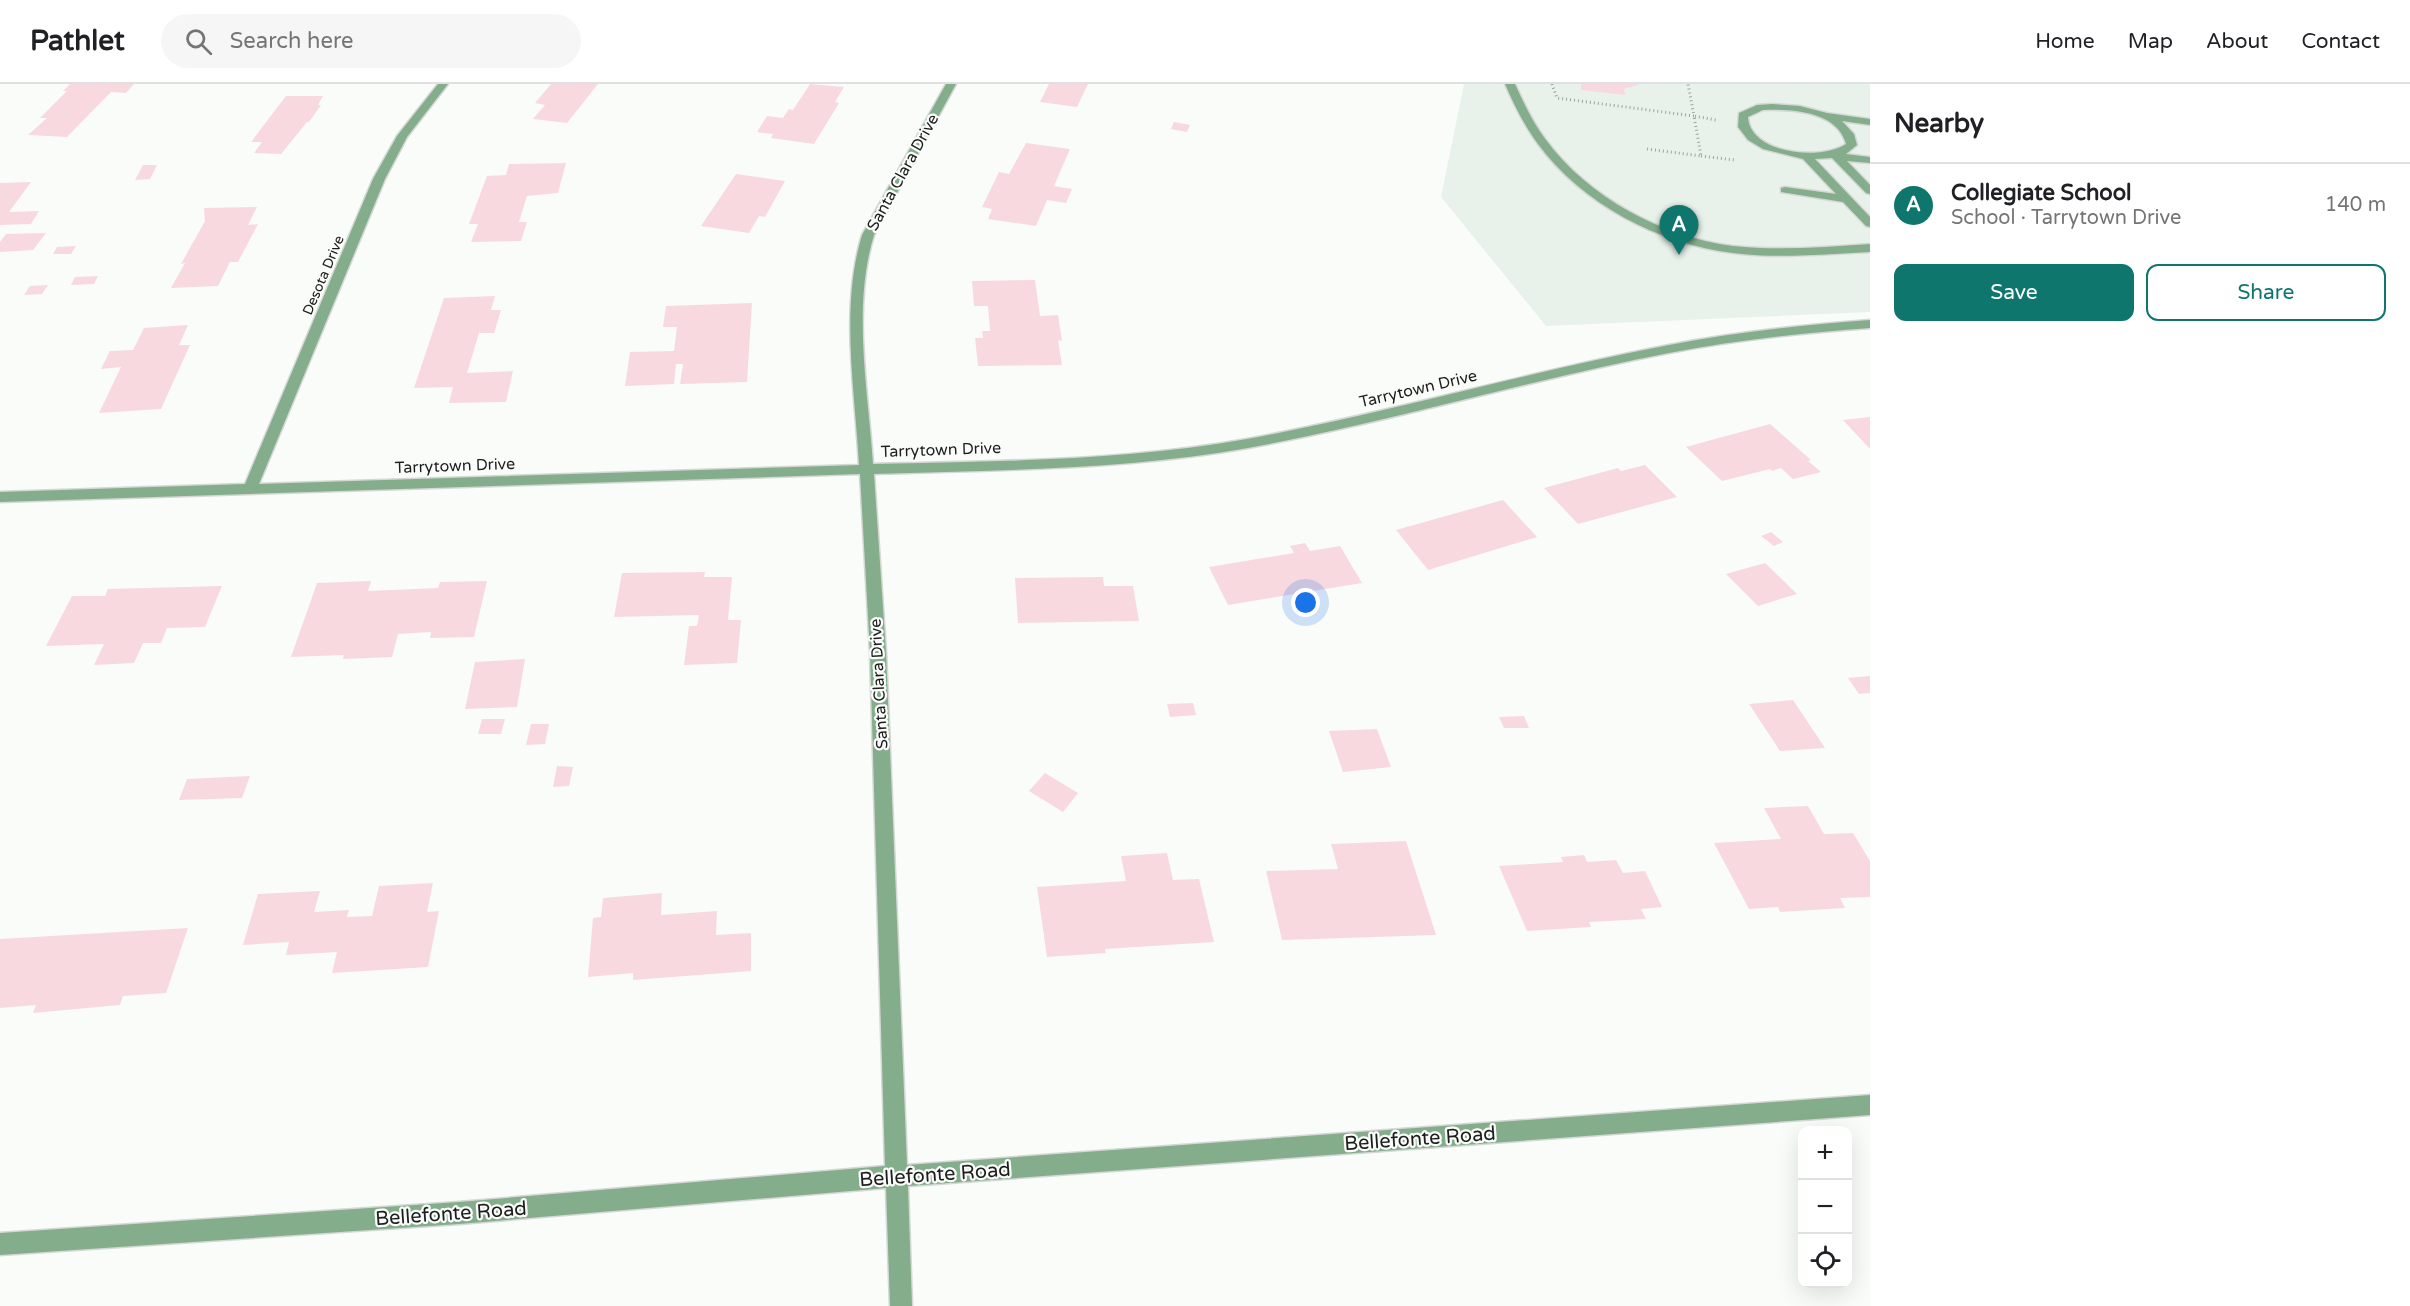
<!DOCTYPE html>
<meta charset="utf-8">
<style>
body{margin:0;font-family:"Varela Round",sans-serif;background:#f6f6f6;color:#202124}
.controls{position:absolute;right:18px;bottom:18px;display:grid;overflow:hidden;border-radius:12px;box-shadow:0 6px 24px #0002}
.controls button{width:54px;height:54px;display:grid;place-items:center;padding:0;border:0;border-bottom:2px solid #e0e0e0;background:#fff;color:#202124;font:30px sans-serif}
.you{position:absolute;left:1306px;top:519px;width:21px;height:21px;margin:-15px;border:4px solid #fff;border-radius:50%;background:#1a73e8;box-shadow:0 0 0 9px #1a73e833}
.badge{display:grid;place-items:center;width:39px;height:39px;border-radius:50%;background:#0f766e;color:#fff;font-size:20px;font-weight:700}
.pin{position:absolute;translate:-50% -50px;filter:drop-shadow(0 2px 3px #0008)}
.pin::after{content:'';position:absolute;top:32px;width:21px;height:18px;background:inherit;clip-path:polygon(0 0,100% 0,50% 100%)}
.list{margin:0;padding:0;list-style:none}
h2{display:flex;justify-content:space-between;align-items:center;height:78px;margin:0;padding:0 24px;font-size:26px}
h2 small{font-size:20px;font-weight:400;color:#757577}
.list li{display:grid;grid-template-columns:39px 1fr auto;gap:18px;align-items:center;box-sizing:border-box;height:84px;padding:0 24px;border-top:2px solid #e0e0e0}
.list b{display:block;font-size:22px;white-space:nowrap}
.list p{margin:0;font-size:20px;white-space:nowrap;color:#757577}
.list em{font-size:20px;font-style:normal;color:#757577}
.actions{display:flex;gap:12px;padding:18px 24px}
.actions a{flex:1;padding:14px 0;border:2px solid #0f766e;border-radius:12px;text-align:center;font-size:21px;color:#0f766e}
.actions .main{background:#0f766e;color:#fff}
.icon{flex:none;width:33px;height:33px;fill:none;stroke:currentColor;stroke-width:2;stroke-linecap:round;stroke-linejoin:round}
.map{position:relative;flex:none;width:1870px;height:1222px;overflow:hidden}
header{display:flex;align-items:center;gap:36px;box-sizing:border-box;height:84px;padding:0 30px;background:#fff;border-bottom:2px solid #e0e0e0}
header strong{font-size:28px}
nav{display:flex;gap:33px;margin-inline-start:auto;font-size:21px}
.search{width:420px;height:54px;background:#f6f6f6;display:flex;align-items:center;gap:15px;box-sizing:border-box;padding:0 21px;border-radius:33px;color:#757577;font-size:22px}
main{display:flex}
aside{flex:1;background:#fff}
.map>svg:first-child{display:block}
.built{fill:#e9f2ea}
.building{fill:#f8d9e0}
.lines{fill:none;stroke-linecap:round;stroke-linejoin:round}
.minor-casing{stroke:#d6d8d6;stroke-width:3}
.path{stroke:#a0a2a0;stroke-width:3;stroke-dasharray:1 3;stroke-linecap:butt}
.minor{fill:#84ae8b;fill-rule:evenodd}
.labels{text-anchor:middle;stroke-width:4.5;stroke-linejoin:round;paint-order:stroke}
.far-street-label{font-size:14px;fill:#1c1d1c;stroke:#fafcfa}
.street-label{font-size:16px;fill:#1c1d1c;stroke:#fafcfa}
.near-street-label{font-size:20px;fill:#1c1d1c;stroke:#fafcfa}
</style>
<header>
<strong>Pathlet</strong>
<div class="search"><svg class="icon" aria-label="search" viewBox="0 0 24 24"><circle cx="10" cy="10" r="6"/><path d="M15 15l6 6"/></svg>Search here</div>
<nav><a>Home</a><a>Map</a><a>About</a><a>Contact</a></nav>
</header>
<main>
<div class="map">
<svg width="1870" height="1222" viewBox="0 0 1870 1222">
<rect width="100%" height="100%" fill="#fafcfa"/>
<!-- built -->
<path class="built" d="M1464,0H1870V228L1546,242L1441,113Z"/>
<!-- building -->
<path class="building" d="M70,0H134L126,9L111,8L67,53L28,51L47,34H40L67,7H63Z
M551,0H598L567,39L533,35L545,21L535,19Z
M810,0L844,3L835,18L839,19L814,60L771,54L773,50L757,48L767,32L783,34L789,25L793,26Z
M1049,0H1088L1077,23L1040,18Z
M1581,0H1638V1L1624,5L1625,11L1581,6Z
M286,12H323L318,21H321L309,38H307L281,70L254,69L262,58H251Z
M1174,38L1190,41L1187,48L1171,45Z
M1026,59L1070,65L1054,102L1072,105L1066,119L1047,116L1036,142L988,135L992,125L982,123L999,88L1009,90Z
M566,79L558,109L527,112L519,138H527L521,157L471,158L478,140H469L487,92L506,91L509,80Z
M143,81H157L150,95L135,96Z
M736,90L785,97L765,133L759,132L749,149L701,142Z
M31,98L9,128L39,127L31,140L0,141V99Z
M257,123L248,141L258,140L238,178H230L218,202L171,204L185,179L181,180L205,137L204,124Z
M46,149L33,166L0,168V158L6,150Z
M76,162L71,170H53L57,163Z
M98,192L94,200L71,201L75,193Z
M1035,196L1040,232L1058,231L1062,257L1058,256L1062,281L978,282L975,254H983L982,247H990L988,222H974L972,197Z
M48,201L42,210L24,211L30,202Z
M495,212L491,226H501L494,249H479L467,289L513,287L506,318L449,319L453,303L414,304L444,214Z
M752,219L747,298L680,300L683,280H676L674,300L625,302L630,268L674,267L677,243H663L666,222Z
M188,241L179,261H190L161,325L99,329L121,283L101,285L110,267L133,266L144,244Z
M1870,333V365L1843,336Z
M1770,340L1811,376L1808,377L1821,388L1793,395L1781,384L1772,387L1770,385L1722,397L1686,363Z
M1645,381L1677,413L1578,440L1544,404L1618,384L1621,387Z
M1503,416L1537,453L1428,486L1396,446Z
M1771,448L1783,458L1774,462L1761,452Z
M1305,459L1310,467L1340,462L1362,499L1228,521L1209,483L1294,469L1290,462Z
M1765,479L1797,510L1758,522L1726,490Z
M705,488L704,493H732L728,536H741L737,579L684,581L689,542H697L699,531L614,533L622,489Z
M1103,493L1104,502H1133L1139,537L1018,539L1015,494Z
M371,497L368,507L438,504L440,498L487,497L474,553L430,554L431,548L398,550L392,573L343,575L344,571L291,573L317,499Z
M222,502L205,543L167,544L161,559H143L134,579L94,581L104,560L46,562L72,512H105L108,505Z
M525,575L517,623L465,625L475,578Z
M1870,592V609L1859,610L1848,594Z
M1793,616L1825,664L1780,667L1749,620Z
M1193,619L1196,631L1170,633L1167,620Z
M1524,632L1529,644H1504L1499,633Z
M482,635H505L501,650H478Z
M531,640H549L545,660L526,661Z
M1377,645L1391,683L1343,688L1329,647Z
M557,682L573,683L569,702L553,703Z
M1045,689L1078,709L1063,728L1029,707Z
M250,692L242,714L179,716L187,695Z
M1808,722L1824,750L1853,749L1870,777V813L1840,814L1845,824L1780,828L1778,823L1749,825L1714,759L1781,755L1764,724Z
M1406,757L1436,851L1282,856L1266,787L1338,785L1331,760Z
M1167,769L1173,796L1199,795L1214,858L1105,865L1106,869L1047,873L1037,803L1126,797L1121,772Z
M1584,771L1587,778L1616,776L1623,789L1645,787L1662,823L1641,825L1646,835L1589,838L1591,843L1527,847L1499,782L1563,778L1561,773Z
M433,799L427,828L439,827L428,883L332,889L337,868L286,871L289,858L243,861L258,810L320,807L314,828L349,826L347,833L372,832L379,802Z
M662,809L661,831L717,827L716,851L751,849V887L633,896V889L588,893L593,834L601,833L603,814Z
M188,844L166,909L123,912L120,921L33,929L36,921L0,924V855Z"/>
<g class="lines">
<!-- minor casing -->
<g class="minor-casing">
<path id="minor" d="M438,0H448L407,53L385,95L259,400L859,381C855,307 840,223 862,151L946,0H956L874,151C852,223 868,306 873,380C998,377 1124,377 1247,355C1389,329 1527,288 1669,261C1735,248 1802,241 1870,236V244C1802,249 1735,256 1669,269C1528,296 1390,338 1248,364C1125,386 998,386 874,390L886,568L907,1081L1870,1011V1031L908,1102L912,1222H890L886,1104L459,1140L0,1171V1149L459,1118L885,1082L870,568L860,390L0,418V408L245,400L373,95L397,52Z
M1505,0H1515C1524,20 1533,39 1546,56C1588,113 1662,153 1733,162C1778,167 1824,163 1870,160V168C1824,170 1778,175 1733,169C1659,160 1582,120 1538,60C1524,41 1514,21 1505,0Z
M1772,20L1800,22L1827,29L1870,35V41L1842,37L1854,50L1857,61L1846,70L1870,73V79L1847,77L1870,101V110L1866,109L1832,74L1815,75L1870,133V143L1866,142L1843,118L1781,108V104L1785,103L1836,110L1803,75L1763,65L1748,56L1738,43L1739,29L1757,21ZM1763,26C1791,25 1837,27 1846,60C1821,77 1750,70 1748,33Z"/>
</g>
<!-- path -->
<path class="path" d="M1552,0L1557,14L1694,32L1688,0
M1647,65L1701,72L1694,32L1716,36
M1701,72L1735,76"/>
<!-- minor -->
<use href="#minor" class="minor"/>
</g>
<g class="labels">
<!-- far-street labels -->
<g class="far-street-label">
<text transform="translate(323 191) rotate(-67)" y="5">Desota Drive</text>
</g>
<!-- street labels -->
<g class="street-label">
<text transform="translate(902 88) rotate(-61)" y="6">Santa Clara Drive</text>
<text transform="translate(1418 304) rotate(-13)" y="6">Tarrytown Drive</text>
<text transform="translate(941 365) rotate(-2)" y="6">Tarrytown Drive</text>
<text transform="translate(455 381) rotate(-2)" y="6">Tarrytown Drive</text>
<text transform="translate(878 600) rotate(-93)" y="6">Santa Clara Drive</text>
</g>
<!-- near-street labels -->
<g class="near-street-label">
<text transform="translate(1420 1054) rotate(-4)" y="7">Bellefonte Road</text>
<text transform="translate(935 1090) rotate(-4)" y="7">Bellefonte Road</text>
<text transform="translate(451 1129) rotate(-4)" y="7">Bellefonte Road</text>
</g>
</g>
</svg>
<div class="controls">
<button>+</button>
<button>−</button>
<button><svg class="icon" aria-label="locate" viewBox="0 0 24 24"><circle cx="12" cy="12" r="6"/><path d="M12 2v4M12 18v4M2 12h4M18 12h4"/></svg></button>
</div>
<div class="you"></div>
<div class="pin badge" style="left:1679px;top:171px">A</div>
</div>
<aside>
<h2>Nearby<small></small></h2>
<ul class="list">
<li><span class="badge">A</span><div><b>Collegiate School</b><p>School · Tarrytown Drive</p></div><em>140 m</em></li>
</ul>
<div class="actions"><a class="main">Save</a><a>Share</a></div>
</aside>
</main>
